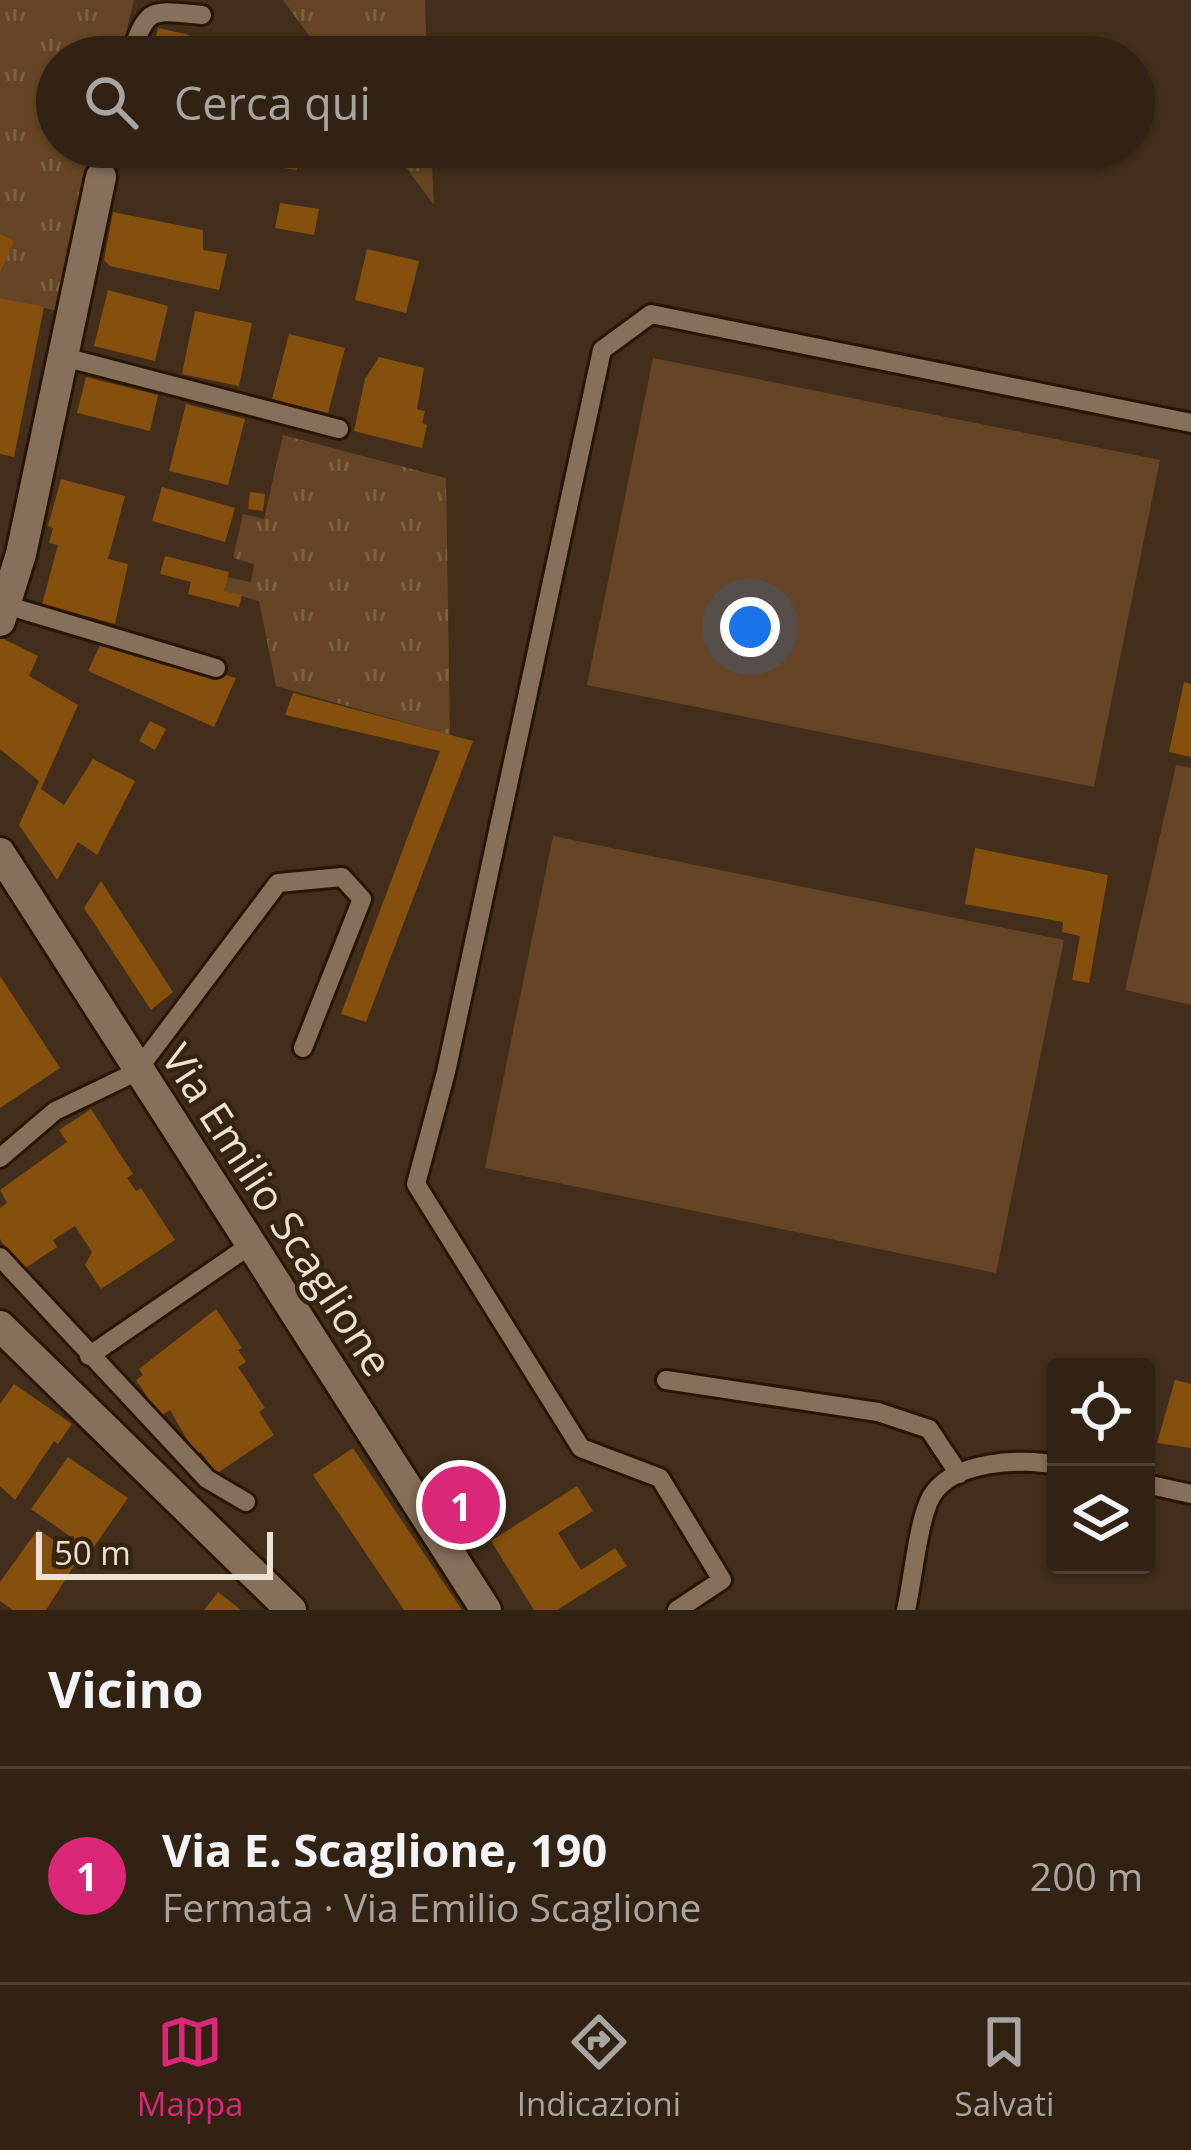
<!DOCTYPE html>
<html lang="it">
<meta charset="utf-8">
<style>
body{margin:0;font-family:"Open Sans",sans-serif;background:#3d2f22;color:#f1f3f6}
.controls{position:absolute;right:36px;bottom:36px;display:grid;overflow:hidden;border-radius:12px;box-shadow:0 3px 9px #0004}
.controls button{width:108px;height:108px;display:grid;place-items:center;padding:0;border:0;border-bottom:3px solid #4d3f34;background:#322214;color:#f1f3f6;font:60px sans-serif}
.scale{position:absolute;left:36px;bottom:30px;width:237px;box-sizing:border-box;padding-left:12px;border:6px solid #ede0d4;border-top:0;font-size:33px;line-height:42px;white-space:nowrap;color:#ede0d4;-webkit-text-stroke:9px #372410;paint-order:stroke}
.you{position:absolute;left:750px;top:627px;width:42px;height:42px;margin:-30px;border:9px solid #fff;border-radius:50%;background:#1a73e8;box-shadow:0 0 0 18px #1a73e833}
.badge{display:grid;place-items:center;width:78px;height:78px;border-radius:50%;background:#db2777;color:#fff;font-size:39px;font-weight:700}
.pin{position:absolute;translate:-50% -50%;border:6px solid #fff;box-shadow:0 3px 12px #0006}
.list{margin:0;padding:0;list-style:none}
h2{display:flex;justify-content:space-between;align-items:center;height:156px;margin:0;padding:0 48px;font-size:51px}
h2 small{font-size:39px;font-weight:400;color:#a8a4a0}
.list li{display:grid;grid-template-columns:78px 1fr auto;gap:36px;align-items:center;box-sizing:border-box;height:216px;padding:0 48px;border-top:3px solid #4d3f34}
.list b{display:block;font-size:45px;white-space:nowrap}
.list p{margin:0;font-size:39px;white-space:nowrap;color:#a8a4a0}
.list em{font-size:39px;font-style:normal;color:#a8a4a0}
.icon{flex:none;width:66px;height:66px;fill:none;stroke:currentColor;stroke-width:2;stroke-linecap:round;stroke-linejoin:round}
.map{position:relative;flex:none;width:1191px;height:1610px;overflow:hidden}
.search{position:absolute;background:#322214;box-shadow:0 3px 9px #0004;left:36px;right:36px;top:36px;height:132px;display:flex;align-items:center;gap:30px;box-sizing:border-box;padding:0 42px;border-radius:66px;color:#a8a4a0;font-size:45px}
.sheet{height:372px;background:#322214}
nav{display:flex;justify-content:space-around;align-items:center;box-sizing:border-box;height:168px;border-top:3px solid #4d3f34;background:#322214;font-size:33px;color:#a8a4a0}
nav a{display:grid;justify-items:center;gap:6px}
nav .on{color:#db2777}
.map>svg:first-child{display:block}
.grass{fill:url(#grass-tufts)}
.garden{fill:#654525}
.building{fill:#85500e}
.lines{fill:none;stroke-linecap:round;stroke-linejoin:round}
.lane-casing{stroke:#281503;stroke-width:24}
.street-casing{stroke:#281503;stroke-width:36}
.secondary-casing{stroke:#281503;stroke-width:36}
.lane{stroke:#87705b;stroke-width:18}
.street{stroke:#87705b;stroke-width:30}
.secondary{stroke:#87705b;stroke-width:30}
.labels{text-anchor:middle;stroke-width:9;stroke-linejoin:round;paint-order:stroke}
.street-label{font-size:42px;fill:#ede0d4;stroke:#372410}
</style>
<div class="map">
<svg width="1191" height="1610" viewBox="0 0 1191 1610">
<defs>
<pattern id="grass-tufts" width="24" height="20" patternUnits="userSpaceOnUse" patternTransform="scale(3)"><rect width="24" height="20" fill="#654525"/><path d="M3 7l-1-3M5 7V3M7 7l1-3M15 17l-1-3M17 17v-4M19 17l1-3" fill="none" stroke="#7b6044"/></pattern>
</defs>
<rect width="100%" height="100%" fill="#422e1a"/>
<!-- grass -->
<path class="grass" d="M0,0H134L120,57H57V147H93L58,311L0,298Z
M283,0H425L427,57H325Z
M391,147H431L434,205Z
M283,435L446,478L450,735L276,686L259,601L224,591L227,577L251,582L254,564L233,558L243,514L264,519Z"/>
<!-- garden -->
<path class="garden" d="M653,358L1160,460L1094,787L587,685Z
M1176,765L1191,768V1005L1125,990Z
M553,836L1064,940L996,1273L485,1168Z"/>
<!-- building -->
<path class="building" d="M158,28L190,35L185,57H152Z
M231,147H301L297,170L229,160Z
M280,203L319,209L314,235L275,228Z
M113,212L203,230V250L227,254L219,290L110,266L104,260Z
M0,234L14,241L0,272Z
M367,249L419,261L406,313L355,300Z
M108,290L168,306L155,361L94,346Z
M0,298L44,307L14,457L0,454Z
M195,311L252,323L239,386L182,374Z
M289,334L345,348L328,413L272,399Z
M379,357L424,368L417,409L425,411L422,423L427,425L422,448L354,431L365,379Z
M86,377L158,395L150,431L77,413Z
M186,404L245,419L228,485L169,471Z
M61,479L125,496L108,559L128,564L115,624L42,604L58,545L49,543L53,528L48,526Z
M162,487L235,508L225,542L152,521Z
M250,492L265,494L263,511L248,509Z
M165,556L229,572L224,591L242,595L239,607L188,594L191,582L160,574Z
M0,637L38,656L29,676L78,705L41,789L64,805L93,759L135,781L97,855L78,842L57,880L19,825L39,781L0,749Z
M102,641L236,678L214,727L88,671Z
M1184,682L1191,684V757L1169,752Z
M293,693L473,741L366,1022L341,1014L440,751L285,715Z
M150,721L166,729L155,750L139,741Z
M975,848L1108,875L1089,983L1072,980L1080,936L1062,932L1063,922L965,904Z
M101,881L173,992L151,1010L84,908Z
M0,976L60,1068L0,1108Z
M91,1109L133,1174L127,1178L136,1191L141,1188L175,1240L101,1289L85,1265L92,1252L75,1226L53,1240L57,1247L21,1271L0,1239V1208L7,1203L0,1190L67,1142L59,1130Z
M216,1309L242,1348L238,1350L246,1362L238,1367L265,1408L259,1412L274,1435L216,1474L201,1452L196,1455L170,1410L160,1416L136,1380L143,1375L139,1369Z
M1175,1380L1191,1384V1448L1157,1443Z
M14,1384L72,1424L58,1444L54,1441L15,1500L0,1486V1404Z
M353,1448L462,1610H404L313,1475Z
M68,1457L128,1498L91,1551L31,1509Z
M577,1486L593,1511L558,1533L581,1570L615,1548L627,1566L557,1610H534L491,1541Z
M38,1529L79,1558L46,1610H13L0,1601V1582Z
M218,1592L241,1610H204Z"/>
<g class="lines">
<!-- lane casing -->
<g class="lane-casing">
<path id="lane" d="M130,57C148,6 149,10 202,15
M101,177L105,147
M60,356L339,429
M9,606L216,668
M0,1158L55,1111L136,1072L278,883L342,877L362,899L303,1048
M0,1257L207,1479L246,1502
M89,1356L249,1246
M666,1380L878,1412L929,1429L959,1474
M1146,1484L1191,1494
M677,1610L722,1580L660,1478L581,1448L416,1184L446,1072L602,350L651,314L1191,423
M906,1610C913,1580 918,1521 931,1497C952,1460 1022,1458 1056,1465"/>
</g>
<!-- street casing -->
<g class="street-casing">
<path id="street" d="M0,621L21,554L101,177
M0,1326L291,1610"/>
</g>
<!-- secondary casing -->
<g class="secondary-casing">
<path id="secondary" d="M0,853L486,1610"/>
</g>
<!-- lane -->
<use href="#lane" class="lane"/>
<!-- street -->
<use href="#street" class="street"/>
<!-- secondary -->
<use href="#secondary" class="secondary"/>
</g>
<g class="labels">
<!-- street labels -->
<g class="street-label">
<text transform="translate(277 1210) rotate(57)" y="15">Via Emilio Scaglione</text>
</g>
</g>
</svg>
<div class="controls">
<button><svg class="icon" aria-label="locate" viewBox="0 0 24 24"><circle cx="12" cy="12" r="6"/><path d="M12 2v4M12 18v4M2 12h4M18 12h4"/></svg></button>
<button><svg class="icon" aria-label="layers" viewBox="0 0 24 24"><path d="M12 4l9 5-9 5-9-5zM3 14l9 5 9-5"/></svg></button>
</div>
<div class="scale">50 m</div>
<div class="you"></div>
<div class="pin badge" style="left:461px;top:1505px">1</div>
<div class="search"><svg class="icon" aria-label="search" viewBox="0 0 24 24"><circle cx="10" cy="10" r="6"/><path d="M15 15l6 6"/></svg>Cerca qui</div>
</div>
<section class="sheet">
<h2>Vicino<small></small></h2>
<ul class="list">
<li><span class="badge">1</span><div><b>Via E. Scaglione, 190</b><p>Fermata · Via Emilio Scaglione</p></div><em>200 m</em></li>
</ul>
</section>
<nav>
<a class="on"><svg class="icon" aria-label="map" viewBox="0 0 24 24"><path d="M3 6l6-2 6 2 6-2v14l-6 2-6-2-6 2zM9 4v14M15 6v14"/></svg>Mappa</a>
<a><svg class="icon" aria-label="directions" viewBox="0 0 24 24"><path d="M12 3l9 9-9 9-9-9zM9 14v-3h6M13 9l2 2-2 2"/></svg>Indicazioni</a>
<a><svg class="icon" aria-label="saved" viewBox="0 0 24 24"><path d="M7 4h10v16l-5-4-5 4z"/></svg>Salvati</a>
</nav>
